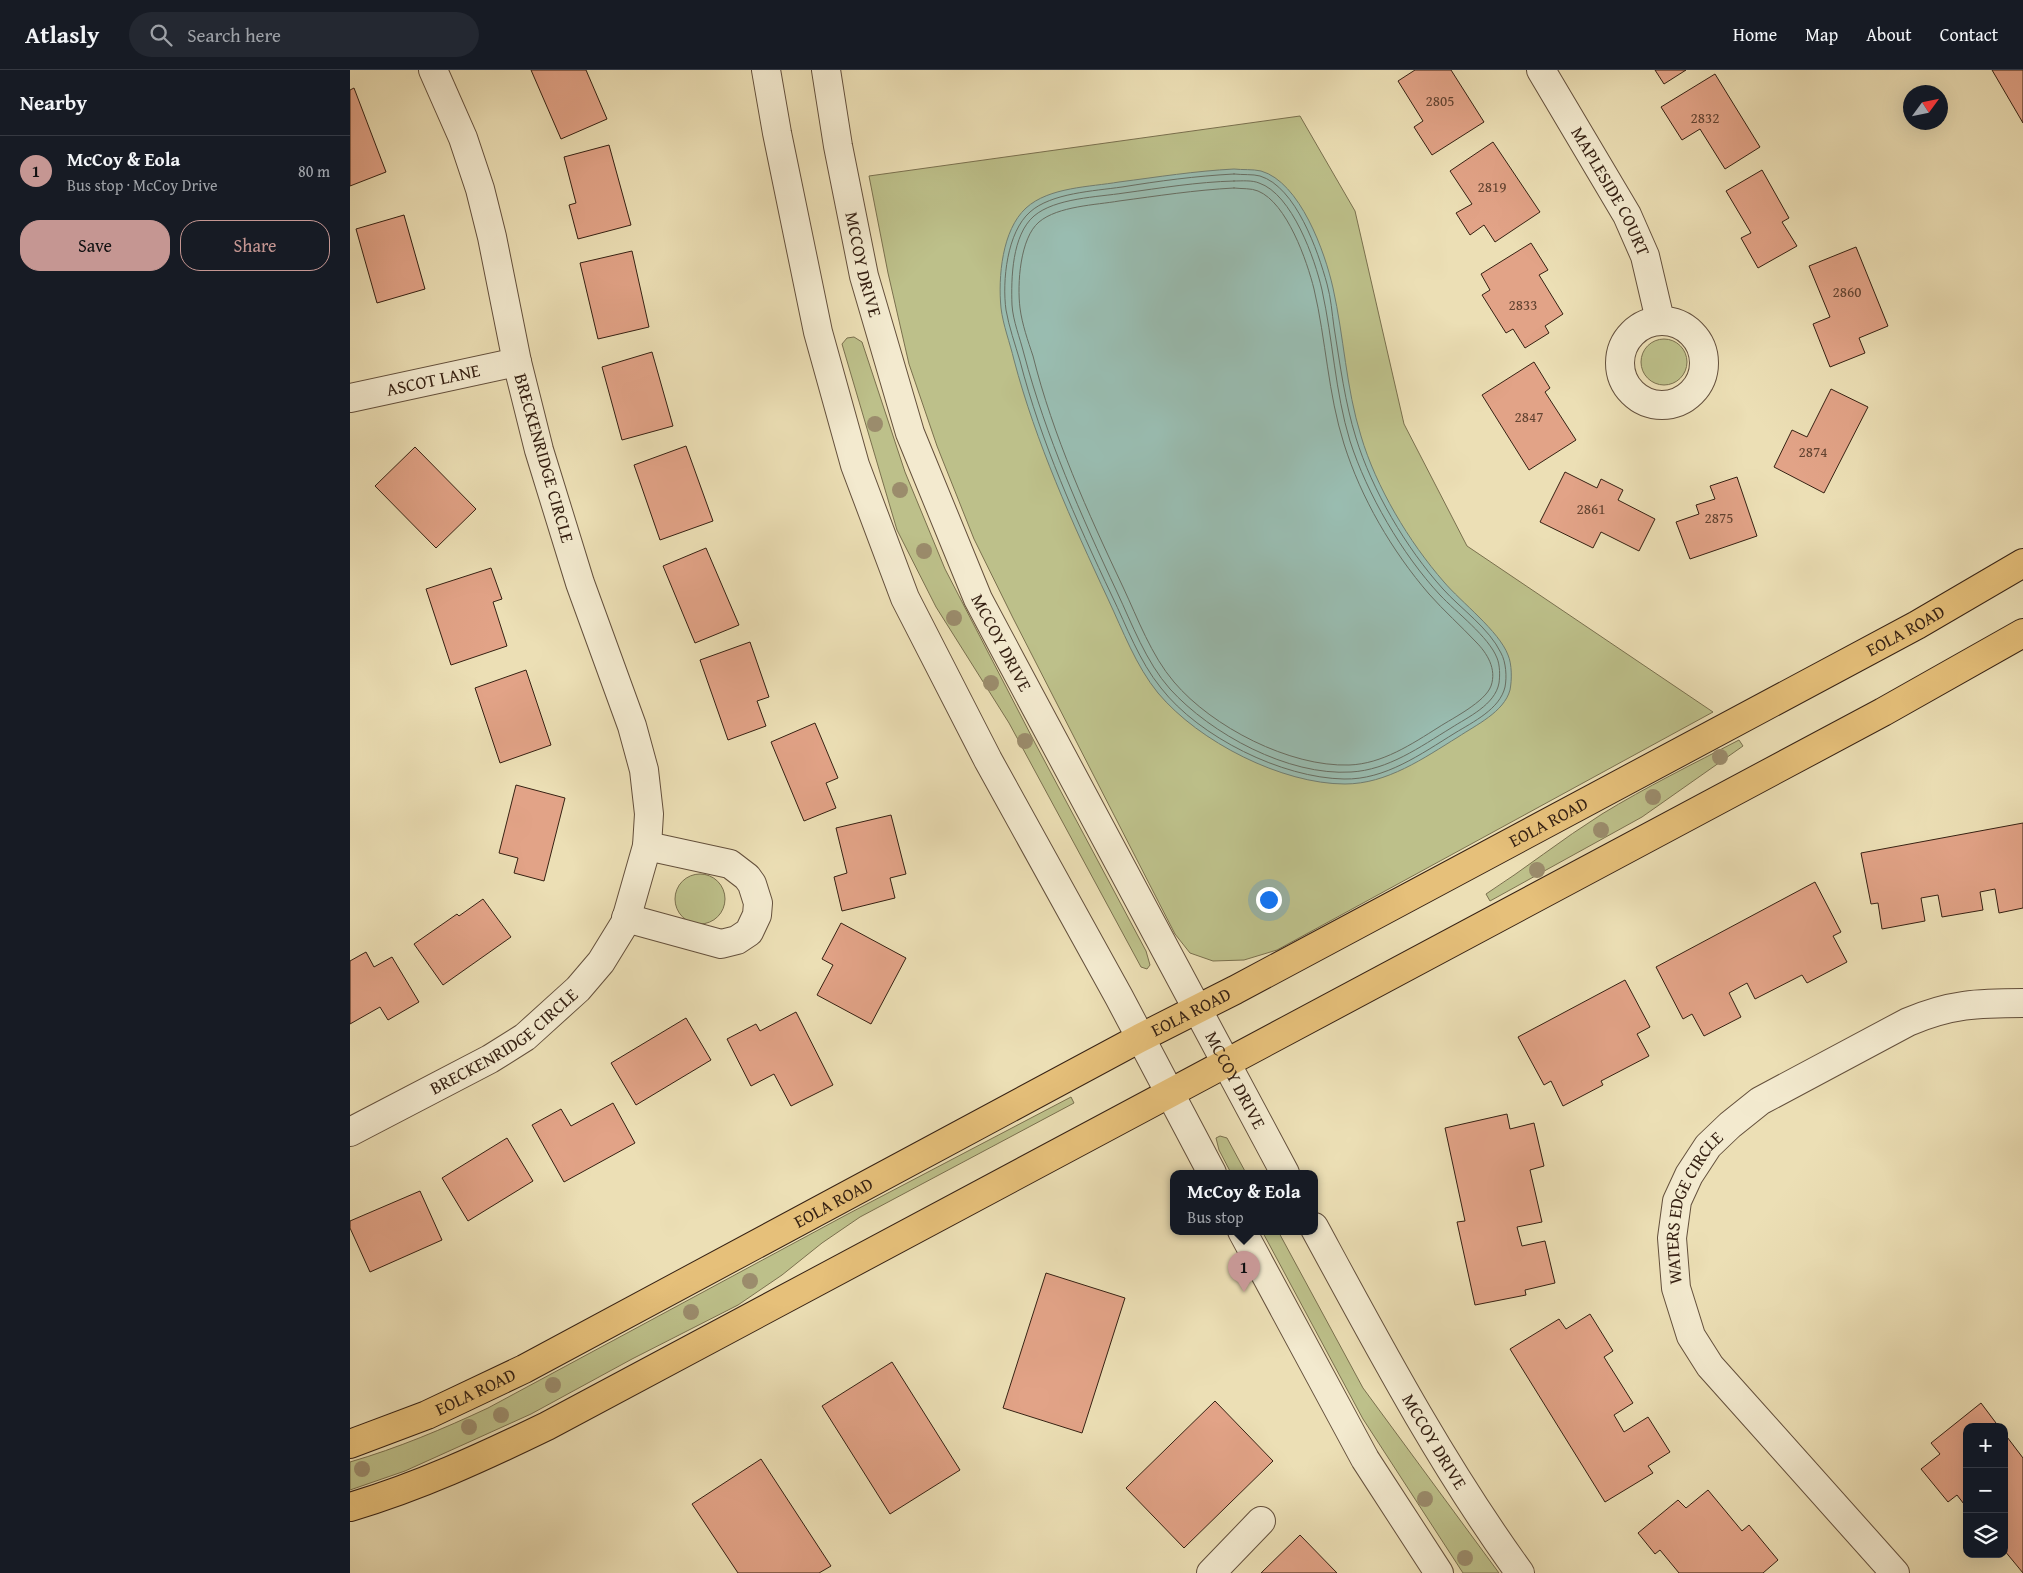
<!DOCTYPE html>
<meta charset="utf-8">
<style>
body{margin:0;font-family:"Gentium Book Plus",serif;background:#242831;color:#f1f3f6}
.controls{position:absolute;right:15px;bottom:15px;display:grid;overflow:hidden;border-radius:10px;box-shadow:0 5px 20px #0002}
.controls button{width:45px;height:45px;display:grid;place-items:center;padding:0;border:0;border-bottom:1px solid #363941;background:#171b24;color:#f1f3f6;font:25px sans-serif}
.compass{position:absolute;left:1553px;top:15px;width:45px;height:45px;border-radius:50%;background:#171b24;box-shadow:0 5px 20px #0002;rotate:57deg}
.you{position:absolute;left:918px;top:829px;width:18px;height:18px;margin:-12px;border:4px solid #fff;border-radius:50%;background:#1a73e8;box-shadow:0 0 0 8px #1a73e833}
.badge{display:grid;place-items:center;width:32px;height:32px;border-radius:50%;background:#c59692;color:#111;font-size:16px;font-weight:700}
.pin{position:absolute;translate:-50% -41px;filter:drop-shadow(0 1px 2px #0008)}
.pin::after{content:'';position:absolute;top:26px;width:18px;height:15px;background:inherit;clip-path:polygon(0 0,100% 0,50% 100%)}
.popup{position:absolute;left:820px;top:1100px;width:148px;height:65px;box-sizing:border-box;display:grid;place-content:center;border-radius:10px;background:#171b24;filter:drop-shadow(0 1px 4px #0005);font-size:16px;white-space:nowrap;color:#9ea1a6}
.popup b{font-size:19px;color:#f1f3f6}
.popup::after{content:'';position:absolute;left:50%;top:100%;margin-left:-10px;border:10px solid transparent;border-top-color:#171b24}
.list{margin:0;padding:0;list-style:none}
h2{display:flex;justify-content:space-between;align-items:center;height:65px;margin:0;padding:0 20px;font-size:21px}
h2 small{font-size:16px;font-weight:400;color:#9ea1a6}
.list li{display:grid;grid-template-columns:32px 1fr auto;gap:15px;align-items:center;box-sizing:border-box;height:70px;padding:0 20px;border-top:1px solid #363941}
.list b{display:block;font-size:19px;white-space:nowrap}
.list p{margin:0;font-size:16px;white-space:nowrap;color:#9ea1a6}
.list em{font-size:16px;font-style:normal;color:#9ea1a6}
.actions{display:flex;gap:10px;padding:15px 20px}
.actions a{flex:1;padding:11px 0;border:1px solid #c59692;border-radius:20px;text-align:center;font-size:18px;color:#c59692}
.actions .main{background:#c59692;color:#111}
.icon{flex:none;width:28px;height:28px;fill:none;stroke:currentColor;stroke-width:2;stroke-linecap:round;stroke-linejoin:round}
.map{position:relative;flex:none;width:1673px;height:1503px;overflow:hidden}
header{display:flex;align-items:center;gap:30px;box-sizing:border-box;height:70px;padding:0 25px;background:#171b24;border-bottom:1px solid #363941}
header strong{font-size:24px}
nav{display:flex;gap:28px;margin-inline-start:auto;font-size:18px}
.search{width:350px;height:45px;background:#242831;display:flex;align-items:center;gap:12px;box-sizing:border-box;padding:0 18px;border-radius:28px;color:#9ea1a6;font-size:19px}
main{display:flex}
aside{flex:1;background:#171b24}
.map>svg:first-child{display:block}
.green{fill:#bdc08a;stroke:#7a704e}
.water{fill:#99bcb0;stroke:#717e71}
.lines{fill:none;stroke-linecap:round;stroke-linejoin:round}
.shore{stroke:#686e62;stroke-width:1}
.building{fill:#e2a387;stroke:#362113}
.minor-casing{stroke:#64503c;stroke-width:30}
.major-casing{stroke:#362113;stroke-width:30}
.minor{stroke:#f3eacf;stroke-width:28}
.major{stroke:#e6c07a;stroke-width:28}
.tree{fill:#9b8c6c}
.labels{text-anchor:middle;stroke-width:4;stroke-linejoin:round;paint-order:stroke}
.number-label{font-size:15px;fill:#614230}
.street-label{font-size:18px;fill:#362113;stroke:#f3eacf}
</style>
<header>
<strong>Atlasly</strong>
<div class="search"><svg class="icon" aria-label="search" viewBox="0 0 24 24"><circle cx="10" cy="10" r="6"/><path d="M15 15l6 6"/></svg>Search here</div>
<nav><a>Home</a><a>Map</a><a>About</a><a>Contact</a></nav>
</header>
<main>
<aside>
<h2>Nearby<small></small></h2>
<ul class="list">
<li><span class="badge">1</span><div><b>McCoy &amp; Eola</b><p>Bus stop · McCoy Drive</p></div><em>80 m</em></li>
</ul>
<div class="actions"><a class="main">Save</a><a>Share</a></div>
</aside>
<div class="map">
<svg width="1673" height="1503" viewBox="0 0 1673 1503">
<rect width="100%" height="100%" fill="#ecdfb5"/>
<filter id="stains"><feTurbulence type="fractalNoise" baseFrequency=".004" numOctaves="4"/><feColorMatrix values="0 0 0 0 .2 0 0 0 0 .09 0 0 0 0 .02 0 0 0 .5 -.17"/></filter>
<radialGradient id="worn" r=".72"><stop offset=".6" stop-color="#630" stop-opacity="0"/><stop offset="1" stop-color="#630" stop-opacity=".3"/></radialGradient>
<!-- green -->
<path class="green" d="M950,46L1005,141L1054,354L1117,476L1363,642L927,880L894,890L863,891L840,883L825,864L663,548L624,469L587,376L559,294L538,203L519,106Z
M504,267L512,272L555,402L595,499L685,673L796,881L800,895L797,899L791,897L659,653L586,537L547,460L492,274L497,268Z
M1291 292a23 23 0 1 1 46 0a23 23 0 1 1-46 0Z
M1389,670L1393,676L1292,747L1140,831L1136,824C1175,799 1212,769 1252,744C1296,717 1343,694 1389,670Z
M325 829a25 25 0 1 1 50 0a25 25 0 1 1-50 0Z
M721,1027L724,1033L510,1147L472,1173L432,1205L388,1235L282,1289L181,1344L55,1401L0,1420V1392C48,1378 93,1359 138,1338L496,1145Z
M870,1066L877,1068L896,1103H881L869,1080L866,1068Z
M912,1161H928L1013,1318L1149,1503H1113L1013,1349Z"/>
<!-- water -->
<path class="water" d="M884,99C892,100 903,99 911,101C950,112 975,182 983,218C994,267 996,318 1011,366C1026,417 1059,472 1094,512C1111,532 1149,561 1158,585C1162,594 1162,610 1160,620C1154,642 1126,655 1108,667C1074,688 1037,714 995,714C932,714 849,672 808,623C786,596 773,561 758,529C722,452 686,373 664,290C660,273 653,255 651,238C648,207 652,160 676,138C699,117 740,117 769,112C808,107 845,101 884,99Z"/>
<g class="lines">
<!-- shore -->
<path class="shore" d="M884,104C892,105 903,104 910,106C946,117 968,181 977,214C981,228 982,243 984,257C990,294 995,333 1006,368C1022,420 1056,478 1093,519C1111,539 1139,558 1151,583C1156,592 1157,607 1155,617C1150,639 1123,652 1105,663C1071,684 1035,710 994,709C932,708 849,667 811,618C789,591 777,557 762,526C726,450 691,372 670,291C665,274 659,257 656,240C652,211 657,162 680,142C701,123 744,121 772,117C809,111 846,106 884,104Z
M884,111C892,111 902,110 909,113C942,124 965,189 972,220C983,270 985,322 1000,371C1017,424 1052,484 1090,525C1106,542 1139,567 1147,588C1150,595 1150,606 1149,613C1145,635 1118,647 1101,658C1070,677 1038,700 1001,702C938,706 861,664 820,619C796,592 782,554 767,522C731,445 696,367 674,284C670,268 663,251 662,235C661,208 662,165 684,146C705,128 748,127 774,123C811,118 847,112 884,111Z
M884,118C892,119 901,118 908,121C937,133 957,191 964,219C976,270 978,324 994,374C1011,428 1042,481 1079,524C1094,541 1111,556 1126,572C1137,583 1147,599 1141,616C1135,632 1103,648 1089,657C1062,674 1032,694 999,695C940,697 862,657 824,612C801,585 788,549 773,517C738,443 703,366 683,286C678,271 672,254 670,238C667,214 670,168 689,152C708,136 746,135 769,131C807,126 845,120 884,118Z"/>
</g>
<!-- building -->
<path class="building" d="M181,0H236L257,49L211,69Z
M1065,0H1101L1134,52L1082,85L1064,57L1073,51L1048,11Z
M1305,0H1336L1314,14Z
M1642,0H1673V53Z
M1365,4L1410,77L1375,99L1350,59L1332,70L1311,37Z
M4,18L36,102L0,116V20Z
M1143,72L1190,142L1145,172L1134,155L1120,165L1106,143L1122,134L1100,101Z
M259,75L281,155L228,169L219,135L226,133L214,87Z
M1412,100L1439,148L1432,152L1447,176L1408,198L1391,168L1401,163L1376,121Z
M54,145L75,219L27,233L6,159Z
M1181,173L1198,200L1189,205L1213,244L1195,256L1199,263L1175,278L1163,259L1156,263L1132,225L1140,220L1131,204Z
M1506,177L1538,256L1509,268L1515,283L1480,297L1463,254L1480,247L1459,196Z
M282,181L299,257L248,269L230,193Z
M302,282L323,356L272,370L252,297Z
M1184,292L1200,318L1195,322L1226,370L1179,400L1132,325Z
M1481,319L1518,337L1474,423L1424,397L1442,360L1457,367Z
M336,376L363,451L310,470L284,395Z
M65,377L126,439L86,478L25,416Z
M1215,402L1247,418L1251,409L1273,420L1268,430L1305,449L1289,481L1251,462L1243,478L1190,452Z
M1387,407L1407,466L1340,489L1326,452L1349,444L1346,435L1365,429L1360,416Z
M356,478L389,555L345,573L313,496Z
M141,498L152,529L143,532L157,576L101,595L76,519Z
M400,572L419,627L407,631L416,656L378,670L350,590Z
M176,600L201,675L150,693L125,618Z
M465,653L488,708L476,713L486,738L454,751L421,672Z
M166,715L215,728L194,811L164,803L168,788L149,783Z
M541,745L556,804L540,808L545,828L492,841L484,807L497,803L486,758Z
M1673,753V838L1649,843L1645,819L1630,822L1633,840L1592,847L1588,825L1571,828L1575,851L1532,859L1528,833L1521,834L1511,783Z
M1465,812L1491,862L1483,866L1497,892L1457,913L1452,905L1405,929L1397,913L1379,923L1391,947L1354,966L1342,944L1333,949L1306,897Z
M133,829L161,867L93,915L64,874L107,844L109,846Z
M491,853L556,888L521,954L467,925L483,895L472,889Z
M16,882L24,897L42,887L69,932L38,950L30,937L0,954V891Z
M1275,910L1300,957L1287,964L1299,986L1251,1011L1253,1015L1213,1036L1201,1011L1194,1015L1168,967Z
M446,942L483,1015L441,1036L424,1004L401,1016L377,969L406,954L410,961Z
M336,948L361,990L286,1035L261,993Z
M263,1033L285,1073L214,1112L182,1055L211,1039L221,1056Z
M1157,1044L1160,1059L1184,1053L1194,1096L1180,1100L1192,1152L1167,1157L1172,1176L1195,1171L1205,1213L1175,1220L1176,1225L1125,1235L1107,1152L1115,1151L1095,1058Z
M157,1068L183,1111L118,1151L92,1108Z
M70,1121L92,1170L20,1202L0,1158V1151Z
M696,1203L775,1228L732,1363L653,1338Z
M1240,1244L1263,1281L1254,1287L1283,1333L1264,1345L1274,1362L1298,1347L1320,1382L1298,1396L1303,1403L1255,1432L1160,1279L1209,1249L1216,1259Z
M542,1292L610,1400L540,1444L472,1336Z
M865,1331L923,1391L834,1478L776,1418Z
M1631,1333L1649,1357H1617V1438L1607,1425L1598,1432L1571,1399L1590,1384L1581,1373Z
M1654,1363L1673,1388V1503L1654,1480Z
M411,1389L481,1496L469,1503H388L342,1434Z
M1358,1420L1392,1461L1399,1455L1428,1490L1413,1503H1329L1310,1480L1305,1484L1288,1463L1328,1430L1336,1438Z
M950,1465L987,1503H911Z"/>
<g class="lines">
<!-- minor casing -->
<g class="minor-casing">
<g id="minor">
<path d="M416,0L427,63L468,262L505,395L555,528L638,690L769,927L862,1103"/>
<path id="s1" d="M476,0L488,76L514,206L560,363L628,529L661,591L935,1103"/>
<path id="s2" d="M1191,0L1277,145L1295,186L1310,250"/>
<circle cx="1312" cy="293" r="42"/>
<path id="s3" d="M0,328L167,292"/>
<path d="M276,848L371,874L387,870L399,862L407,845L408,833L402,814L397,807L380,794L297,776"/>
<path id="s4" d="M0,1062L140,989L175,967L228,919L251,892L275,853L297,776L299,744L294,700L282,656L230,513L189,380L167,292L142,167L130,119L113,68L83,0"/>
<path id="s5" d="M964,1157C1028,1275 1091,1394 1170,1503"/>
<path d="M892,1161L1015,1389L1089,1503"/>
<path d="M861,1503L911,1451"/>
<path id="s6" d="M1545,1503L1360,1296L1341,1266L1326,1218L1322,1168L1327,1131L1339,1105L1358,1076L1380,1055L1410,1031L1558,952C1600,934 1628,933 1673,933"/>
</g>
</g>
<!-- major casing -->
<g class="major-casing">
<g id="major">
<path id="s7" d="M0,1374L77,1345L174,1299L790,968L885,920L1567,555L1673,493"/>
<path d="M0,1437C68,1417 133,1387 197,1356L1533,642L1673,563"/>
</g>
</g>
<!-- minor -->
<use href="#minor" class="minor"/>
<!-- major -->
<use href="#major" class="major"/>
</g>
<!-- trees -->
<g class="tree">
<circle cx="525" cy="354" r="8"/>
<circle cx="550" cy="420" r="8"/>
<circle cx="574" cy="481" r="8"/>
<circle cx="604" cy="548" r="8"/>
<circle cx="641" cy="613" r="8"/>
<circle cx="675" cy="671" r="8"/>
<circle cx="1370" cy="687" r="8"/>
<circle cx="1303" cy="727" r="8"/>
<circle cx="1251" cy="760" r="8"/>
<circle cx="1187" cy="800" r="8"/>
<circle cx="400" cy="1211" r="8"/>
<circle cx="341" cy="1242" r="8"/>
<circle cx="203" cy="1315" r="8"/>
<circle cx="151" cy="1345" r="8"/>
<circle cx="119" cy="1357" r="8"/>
<circle cx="12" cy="1399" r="8"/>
<circle cx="1075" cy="1429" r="8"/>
<circle cx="1115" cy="1488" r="8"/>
</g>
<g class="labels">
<!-- number labels -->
<g class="number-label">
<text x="1090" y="36">2805</text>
<text x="1355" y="53">2832</text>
<text x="1142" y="122">2819</text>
<text x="1497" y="227">2860</text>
<text x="1173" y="240">2833</text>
<text x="1179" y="352">2847</text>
<text x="1463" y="387">2874</text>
<text x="1241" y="444">2861</text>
<text x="1369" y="453">2875</text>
</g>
<!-- street labels -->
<g class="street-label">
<text dy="6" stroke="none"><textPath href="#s2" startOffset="140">MAPLESIDE COURT</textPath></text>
<text dy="6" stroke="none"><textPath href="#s1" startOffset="198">MCCOY DRIVE</textPath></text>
<text dy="6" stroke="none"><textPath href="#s3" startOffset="85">ASCOT LANE</textPath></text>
<text transform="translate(194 388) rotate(74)" y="6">BRECKENRIDGE CIRCLE</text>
<text dy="6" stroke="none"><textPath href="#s7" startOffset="1756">EOLA ROAD</textPath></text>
<text dy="6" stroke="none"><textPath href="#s1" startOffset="602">MCCOY DRIVE</textPath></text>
<text dy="6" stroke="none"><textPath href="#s7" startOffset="1351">EOLA ROAD</textPath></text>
<text dy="6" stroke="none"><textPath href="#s7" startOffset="946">EOLA ROAD</textPath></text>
<text dy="6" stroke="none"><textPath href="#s4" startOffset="179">BRECKENRIDGE CIRCLE</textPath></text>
<text dy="6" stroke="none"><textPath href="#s1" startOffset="1098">MCCOY DRIVE</textPath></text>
<text dy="6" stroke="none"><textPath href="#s7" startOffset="541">EOLA ROAD</textPath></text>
<text dy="6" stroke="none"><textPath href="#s6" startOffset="449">WATERS EDGE CIRCLE</textPath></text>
<text dy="6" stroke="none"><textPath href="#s7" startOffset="136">EOLA ROAD</textPath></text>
<text dy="6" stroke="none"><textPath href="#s5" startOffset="246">MCCOY DRIVE</textPath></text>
</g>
</g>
<rect width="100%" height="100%" filter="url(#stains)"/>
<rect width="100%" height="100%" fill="url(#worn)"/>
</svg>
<div class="controls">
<button>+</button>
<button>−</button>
<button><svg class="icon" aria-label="layers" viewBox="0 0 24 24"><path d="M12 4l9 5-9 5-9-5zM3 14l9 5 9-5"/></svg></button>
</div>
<svg class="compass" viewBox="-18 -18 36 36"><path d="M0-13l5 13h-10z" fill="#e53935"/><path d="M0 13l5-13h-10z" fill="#9ea1a6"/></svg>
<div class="you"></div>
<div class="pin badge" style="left:894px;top:1222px">1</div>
<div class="popup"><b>McCoy &amp; Eola</b>Bus stop</div>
</div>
</main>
